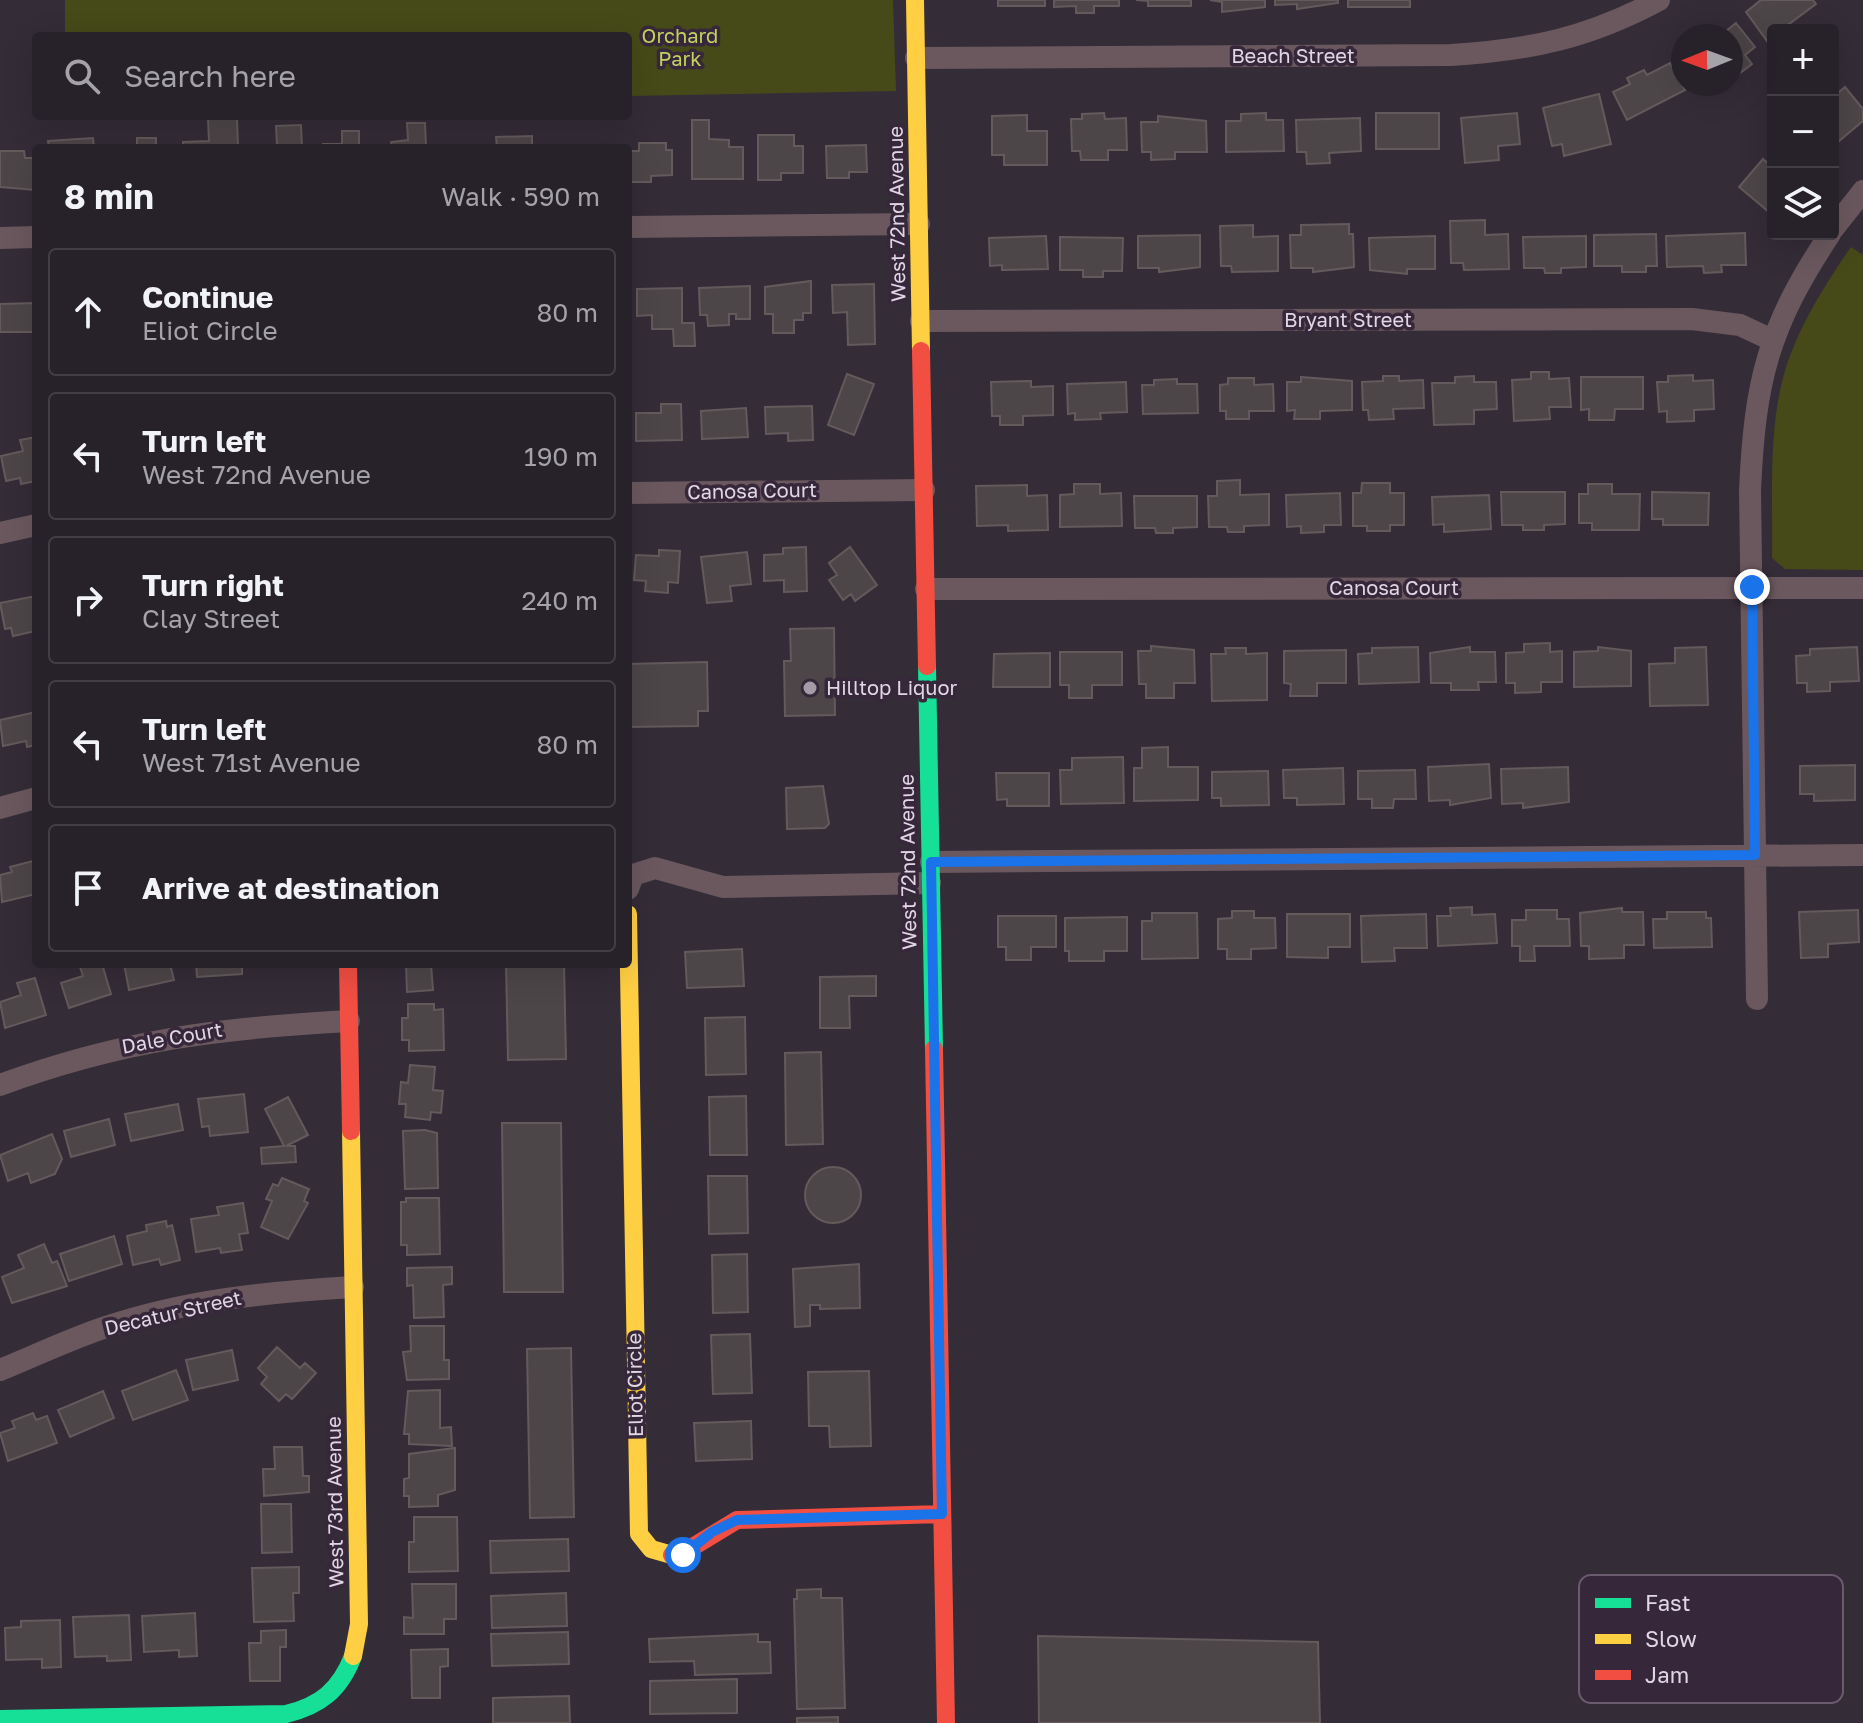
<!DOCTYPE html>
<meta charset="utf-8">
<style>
body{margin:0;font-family:"Golos Text",sans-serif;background:#332e35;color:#f1f3f6}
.controls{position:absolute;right:24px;top:24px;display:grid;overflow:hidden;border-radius:8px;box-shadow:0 8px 32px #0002}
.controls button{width:72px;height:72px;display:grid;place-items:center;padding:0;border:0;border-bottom:2px solid #433e46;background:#272129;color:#f1f3f6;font:40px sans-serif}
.compass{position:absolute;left:1671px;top:24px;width:72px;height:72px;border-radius:50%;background:#272129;box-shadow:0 8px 32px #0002;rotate:269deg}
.stop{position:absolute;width:24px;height:24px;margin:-18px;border:6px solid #1a73e8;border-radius:50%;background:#fff}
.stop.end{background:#1a73e8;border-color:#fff;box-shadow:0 2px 8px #0008}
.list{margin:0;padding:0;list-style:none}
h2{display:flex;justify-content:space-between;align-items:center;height:104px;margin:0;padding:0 32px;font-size:34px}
h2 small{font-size:26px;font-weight:400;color:#a4a3a8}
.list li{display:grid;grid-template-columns:52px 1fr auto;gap:24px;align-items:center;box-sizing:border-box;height:128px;margin:0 16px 16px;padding:0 16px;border:2px solid #433e46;border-radius:8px}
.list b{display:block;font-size:30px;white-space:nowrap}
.list p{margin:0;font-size:26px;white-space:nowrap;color:#a4a3a8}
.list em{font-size:26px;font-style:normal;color:#a4a3a8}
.icon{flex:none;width:44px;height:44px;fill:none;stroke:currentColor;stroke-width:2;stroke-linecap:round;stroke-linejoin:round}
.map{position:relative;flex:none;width:1863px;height:1723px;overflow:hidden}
.search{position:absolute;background:#272129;box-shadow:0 8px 32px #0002;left:32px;top:32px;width:600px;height:88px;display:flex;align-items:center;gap:20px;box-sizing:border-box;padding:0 28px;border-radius:8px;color:#a4a3a8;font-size:30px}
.panel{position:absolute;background:#272129;box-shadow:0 8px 32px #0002;left:32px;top:144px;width:600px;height:824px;border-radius:8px}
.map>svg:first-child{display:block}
.green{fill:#464a19}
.building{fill:#4d4649;stroke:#625a5b;stroke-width:2}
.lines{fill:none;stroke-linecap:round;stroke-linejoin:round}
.street{stroke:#6a585e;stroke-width:22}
.fast{stroke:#16e098;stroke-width:18}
.slow{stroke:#ffcf43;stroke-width:18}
.jam{stroke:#f24e42;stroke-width:18}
.route{stroke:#1a73e8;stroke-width:10}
.poi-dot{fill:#a49ba7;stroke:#37273b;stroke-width:3}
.labels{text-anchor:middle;stroke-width:7;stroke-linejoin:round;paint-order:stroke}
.park-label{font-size:20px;fill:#c4d060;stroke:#37273b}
.street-label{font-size:20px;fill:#e1d7e4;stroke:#37273b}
.poi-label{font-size:20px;fill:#e1d7e4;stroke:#37273b;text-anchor:start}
.key{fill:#37273b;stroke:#6a5c6e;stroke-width:2}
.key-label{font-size:22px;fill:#e1d7e4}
</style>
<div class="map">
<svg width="1863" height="1723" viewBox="0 0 1863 1723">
<rect width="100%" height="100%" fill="#342c37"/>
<!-- green -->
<path class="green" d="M65,0H893L896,91L628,96V36H65Z
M1851,247L1863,255V570L1785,569L1772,558C1773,499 1768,435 1783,378C1795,332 1824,286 1851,247Z"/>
<!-- building -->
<path class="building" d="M998,0H1045V6H998Z
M1054,0H1119V6H1094V13H1076V6L1054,7Z
M1191,0V6H1148V1L1136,0Z
M1210,0H1265V7L1222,12V2Z
M1275,0H1338V3L1297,9V4L1275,5Z
M1348,0H1410V7H1348Z
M1813,0L1816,4L1781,30H1773V36L1767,41L1746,12L1761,0Z
M1736,23L1755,47L1745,55L1752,64L1731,80V36H1720Z
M1670,63L1685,90L1627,120L1613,92L1630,84L1627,78L1644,70L1647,75Z
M1845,87L1863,109V121L1833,146V97Z
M1599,94L1611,144L1564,156L1562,144L1552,146L1543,108Z
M1104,113L1105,119L1126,118L1127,150H1108V160H1081L1080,151H1072L1071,119H1082V114Z
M1266,113V120H1283L1284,151L1226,152V121H1241V114Z
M1376,113H1439V149H1376Z
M1517,113L1520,144L1498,146L1499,160L1465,163L1461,118Z
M1027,115V131H1047V165H1004V155H992V116Z
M1158,116L1206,121L1207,152H1175V159L1151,160V152H1142L1141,122H1158Z
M1360,118L1361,151L1329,153L1330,163L1307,164L1306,152H1297L1296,120Z
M208,119H237L238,145L183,148V142L209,141Z
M692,120H709V139L729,140V147H743V179H692Z
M407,123H425L426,146L392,148L391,142L408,140Z
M301,125L302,148H252L277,146L276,126Z
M342,131H359V148H323V144H342Z
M758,135H794V146H803V173H781V180H758Z
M532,136V148H497L496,137Z
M93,138L94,148H49L48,141Z
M137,138H156V148H122V145H137Z
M639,143H666V150H672V175L651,176V182H628V151H639Z
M866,145L867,172H849V178H827L826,146Z
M0,151H24L25,158H34L35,190L0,187Z
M1763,159L1770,165L1773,162L1770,213L1739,187Z
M1485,220V235L1508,234L1509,269L1464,270L1463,263H1451L1450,221Z
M1349,224V234H1353L1354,267L1313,272V268H1291L1290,235H1301V225Z
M1253,225V237L1278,236V271L1232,272L1231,266H1221L1220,226Z
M1745,233L1746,265H1721L1722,272L1704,273L1703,266L1667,267L1666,236Z
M1656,234L1657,266H1646V272H1622V266H1594V235Z
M1200,235V267L1159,272V268H1138V236Z
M1046,236L1048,269L1002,270V265L990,266L989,238Z
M1435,236V269H1407V274L1370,270L1369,238Z
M1586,236V267L1561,268V273H1545L1544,268H1524L1523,237Z
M1060,237L1123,238L1122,271H1103V277H1083V270H1060Z
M811,281V313H803V320H794V333H773V314H765V287Z
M874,284L875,344L848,345L847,312L833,313L832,285Z
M750,286V319H736V314H729V325L708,326L707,315H700L699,288Z
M682,288V323H694L695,346H674L673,329H652V315L637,316V289Z
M35,303V332H0V304Z
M1531,372H1549V379L1569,378L1571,407H1549L1550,419L1514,421L1512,380L1531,379Z
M847,374L874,384L854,435L828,425Z
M1693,375V381L1713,380L1714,409L1694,410V421L1667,422V411L1659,412L1657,382H1668V376Z
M1383,376H1399V381L1423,380L1424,408L1393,409L1394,419L1369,420L1368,410H1363L1362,382L1383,381Z
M1474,376V382H1496L1497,409L1474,410V424L1434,425L1432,383H1455V377Z
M1301,377L1352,381V410L1320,411V419H1294L1295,410L1287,411V382H1301Z
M1581,377H1643V409H1615L1614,420H1589V409L1581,410Z
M1228,378H1254V385L1273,384L1274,411H1249V419H1226V411H1220V385L1228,384Z
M1177,379V384H1197L1198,413L1143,414L1142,385H1154V380Z
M1031,381V387L1053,386V415L1023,416V425H1000V416H992L991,382Z
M1126,382L1127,412L1100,413L1101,419L1075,420V413L1068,414L1067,384Z
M661,404H681L682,440L636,441V413H661Z
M812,406L813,440L788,441V433L766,434L765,407Z
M746,408L748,437L702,439L701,411Z
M36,437V481L21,484L20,478L6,481L1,456L23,451L20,440Z
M1240,480V495L1269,494V525L1244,526V532H1228L1227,527H1209L1208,496H1217V481Z
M1362,483H1390V493H1404V525H1390V531H1367V526H1353V493H1361Z
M1074,484H1100V494L1121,493L1122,526L1060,527V495L1074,494Z
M1588,484H1612V494H1640L1639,530H1592V523H1579V494H1588Z
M1027,485V496L1047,495L1048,530L1008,531V525L977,526L976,486Z
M1501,492H1565V524L1544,525V530H1523V525H1502Z
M1652,492L1709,493L1708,525H1663V519H1652Z
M1340,493L1341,525H1324V532L1301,533V526L1287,527L1286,495Z
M1489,495L1491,529L1444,532V524L1433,525L1432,497Z
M1134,496H1197V527L1173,528V533H1156L1155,528H1135Z
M806,547L807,591L784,592V580L764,581V555L783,554V548Z
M850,547L877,585L855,601L851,594L843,600L829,580L837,575L829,563Z
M659,550L680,551L678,583L668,582V593L645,591L646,581L634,580L636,555L659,556Z
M747,552L751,584L730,586L732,601L707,603L701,557Z
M36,596V631L13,636L11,628L5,629L0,603Z
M834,628L835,715L785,716L784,661H791L790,629Z
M1550,643V652L1562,651V682H1541V692L1515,693V683H1506V653L1524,652V644Z
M1151,646L1194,650L1195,683H1174V698H1146V684H1139L1138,651H1151Z
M1418,647L1419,682L1359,684L1358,654L1372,653V648Z
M1470,647V652H1495L1496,682H1478L1479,690H1451V683H1431L1430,653Z
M1598,647L1631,651V686L1574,687V652L1598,651Z
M1706,647L1708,705L1650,706L1649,664L1675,663V648Z
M1857,647L1859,681L1830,682V691L1807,692V683H1797L1796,656L1810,655V649Z
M1225,648H1246V654L1267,653V700L1212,701L1211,654H1226Z
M1346,650V683H1317V696H1290L1291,684L1284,683V651Z
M1060,652H1122V685H1092V698H1069V685H1060Z
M1050,653V687H993L994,654Z
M707,662L708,711H698V726L628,727V664Z
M36,712V745L27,747L26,741L3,746L0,720Z
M1168,747V767H1198V800L1134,801V768H1142V748Z
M1123,757L1124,803L1061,804L1060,770H1072V758Z
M1489,764L1491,798L1450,805V800L1429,801L1428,767Z
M1855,765V800L1814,801V794H1800V766Z
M1568,767L1569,802L1523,808V803L1502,804L1501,769Z
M1343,768L1344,804L1297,805V798H1284L1283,770Z
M1415,770L1416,799H1394L1393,808H1372V799H1358V771Z
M1268,771L1269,805L1221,806V798H1212V772Z
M996,773H1049V806H1007V799L997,800Z
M823,786L829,824L825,828L787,829L786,788Z
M33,861L36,894L2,902L0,875L12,872L10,867Z
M1472,907V915L1495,914L1497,943L1438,946L1437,916H1451L1450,908Z
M1622,908V912H1643L1644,945H1624V958L1589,959V946H1581L1580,913Z
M1526,910H1557V919H1569L1570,946H1534L1535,961H1520V946H1512V920H1526Z
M1858,910L1859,942L1828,944V957L1801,958L1799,912Z
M1232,911H1254V918H1275L1276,948L1251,949V959H1227V949H1218V919L1232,918Z
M1667,912H1706V918H1711L1712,947L1654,948L1653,919H1667Z
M1152,913H1197L1198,958L1142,959V921H1152Z
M1287,914H1350V947H1328V958L1287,957Z
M1426,914L1427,948H1394L1395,961L1362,962L1361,916Z
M998,916H1056V947H1031V960H1006V947H998Z
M1127,917V951H1104V961H1069V951H1065V918Z
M742,949L744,986L687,988L685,952Z
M90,964H102L111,994L69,1008L61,983L83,976L80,967Z
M124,964H170L174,980L129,990Z
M196,964H242V974L197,977Z
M406,964H431L433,990L407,992Z
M506,964H564L566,1059L508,1060Z
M876,976V996H849L850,1028H820V977Z
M35,978L46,1015L5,1028L0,1002L21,995L17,983Z
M408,1004H434V1010L443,1009L444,1050L409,1051V1040H402V1018H408Z
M745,1017L746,1074L706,1075L705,1018Z
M821,1052L823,1144L786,1145L785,1053Z
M410,1065L435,1067L433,1090L443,1091L441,1113L431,1112L430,1120L405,1117L406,1104H399L401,1082L408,1083Z
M244,1094L248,1132L210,1136L209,1126L202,1127L198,1099Z
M746,1096L747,1155H710L709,1097Z
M288,1097L308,1135L286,1146H295L296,1162L262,1164L261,1148L284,1146L265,1109Z
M178,1104L183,1130L131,1141L125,1114Z
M109,1119L115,1145L71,1157L64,1131Z
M502,1123H561L563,1292H504Z
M425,1130L437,1133L438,1188L405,1189L403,1131Z
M52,1134L62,1159L55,1174L31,1183L28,1173L8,1181L0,1155Z
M805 1195a28 28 0 1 1 56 0a28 28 0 1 1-56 0Z
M708,1176H747L748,1233L709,1234Z
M282,1178L309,1189L304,1201L308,1203L288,1239L261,1227L272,1201L266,1199L273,1184L278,1186Z
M406,1198H439L440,1254L407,1255V1245H401V1202H406Z
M243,1203L248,1233L239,1234L242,1250L221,1253L220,1248L196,1252L191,1219L219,1215L217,1207Z
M166,1221L167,1227L172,1225L180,1260L161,1265L159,1259L133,1265L127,1236L147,1231L146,1225Z
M114,1236L122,1264L69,1281L60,1254Z
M44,1244L52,1263L57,1261L67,1286L12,1303L2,1277L24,1268L18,1255Z
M747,1254L748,1312L713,1313L712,1255Z
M859,1264L860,1308L820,1309V1305H810V1326L795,1327L793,1269Z
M452,1267V1284L443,1285L444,1317L414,1318L413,1285L407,1286V1268Z
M410,1326H444V1360H449V1379L407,1380L403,1352L411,1351Z
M750,1334L752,1393L713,1394L711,1335Z
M277,1347L300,1368L305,1363L316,1373L292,1399L286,1394L279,1401L261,1384L267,1377L258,1368Z
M571,1348L574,1517L530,1518L527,1349Z
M232,1350L238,1380L193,1390L186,1360Z
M176,1370L188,1400L133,1420L122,1391Z
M869,1371L871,1446L830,1447L829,1426H809L808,1372Z
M440,1390V1428L451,1427L452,1446L409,1444V1434H404L408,1391Z
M103,1391L114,1418L70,1437L58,1410Z
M33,1413L36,1420L47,1416L57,1443L8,1461L0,1433L15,1428L12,1421Z
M751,1421L752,1459L696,1461L694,1423Z
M274,1447H302L303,1476H309V1492L264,1496L263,1469H275Z
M455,1448V1490L438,1495V1506L409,1507V1496H404V1479L409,1478V1454Z
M261,1504H291L292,1552L262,1553Z
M414,1517H457L458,1571L409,1572V1542H414Z
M568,1539L569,1571L491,1573L490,1541Z
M299,1567V1593H293L294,1621L254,1622L252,1568Z
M412,1584H456V1619H444V1634H404V1617L413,1618Z
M821,1589V1598H842L845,1708L797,1709L794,1599H797V1590Z
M566,1593L567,1626L492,1628L491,1596Z
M195,1613L197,1656L179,1657V1650L144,1652L142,1616Z
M129,1615L131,1660L107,1661V1656L75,1657L73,1617Z
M60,1620L61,1667L42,1668V1659L6,1660L5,1628L21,1627V1621Z
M286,1630V1647H280V1681H250L249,1643H261V1631Z
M568,1632L569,1664L492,1666L491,1634Z
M758,1634V1642H770L771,1673L695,1675L694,1661L650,1662L649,1639Z
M1038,1636L1318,1642L1320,1723H1039Z
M448,1649V1666L440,1667V1698H412L411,1650Z
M737,1679V1713L650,1714V1681Z
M569,1696L570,1723H493V1698Z
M838,1717V1723H797V1718Z"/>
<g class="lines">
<!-- street -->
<path class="street" d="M916,58L1451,55C1531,50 1588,38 1659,0
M628,227L919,224
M1833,229L1863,191
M0,238L36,237
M921,321L1692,319L1740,325L1772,340
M628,493L924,490
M0,533L36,525
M926,589L1863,588
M0,808L36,798
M931,862L1863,855
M628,889L633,875L655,868L723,887L930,883
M1757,999L1750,490C1755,380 1768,327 1830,234
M0,1085C122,1040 220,1028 349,1021
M0,1370C34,1356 68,1340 103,1328C185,1300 268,1292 353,1287"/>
<!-- fast -->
<path class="fast" d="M927,666L934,1049
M0,1719L286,1714C320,1706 340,1690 353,1656"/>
<!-- slow -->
<path class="slow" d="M915,0L921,351
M628,914L639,1534L651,1549L672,1555
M351,1131L359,1624L353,1656"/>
<!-- jam -->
<path class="jam" d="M921,351L927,666
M348,964L351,1131
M934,1049L946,1723
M672,1555L686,1551L737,1520L942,1514"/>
</g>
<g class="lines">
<!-- route -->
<path class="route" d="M683,1555L712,1532L737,1520L942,1514L931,862L1755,855L1752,587"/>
</g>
<!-- markers -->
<circle class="poi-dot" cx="810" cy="688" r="8"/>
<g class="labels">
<!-- park labels -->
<g class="park-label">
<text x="680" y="43">Orchard<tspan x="680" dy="23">Park</tspan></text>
</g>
<!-- street labels -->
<g class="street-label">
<text x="1293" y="63">Beach Street</text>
<text transform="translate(897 214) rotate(-91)" y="7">West 72nd Avenue</text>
<text x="1348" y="327">Bryant Street</text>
<text transform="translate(752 491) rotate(-1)" y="7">Canosa Court</text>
<text x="1394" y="595">Canosa Court</text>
<text transform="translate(908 862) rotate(-91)" y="7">West 72nd Avenue</text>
<text transform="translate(172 1038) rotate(-10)" y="7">Dale Court</text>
<text transform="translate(173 1313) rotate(-13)" y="7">Decatur Street</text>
<text transform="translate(635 1385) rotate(-91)" y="7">Eliot Circle</text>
<text transform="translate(335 1502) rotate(-91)" y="7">West 73rd Avenue</text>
</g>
<!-- poi labels -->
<g class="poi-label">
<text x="826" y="695">Hilltop Liquor</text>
</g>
</g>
<!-- legend -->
<rect x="1579" y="1575" width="264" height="128" rx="12" class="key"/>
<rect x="1595" y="1598" width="36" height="10" fill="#16e098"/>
<rect x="1595" y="1634" width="36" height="10" fill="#ffcf43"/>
<rect x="1595" y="1670" width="36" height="10" fill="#f24e42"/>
<g class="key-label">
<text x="1645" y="1611">Fast</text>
<text x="1645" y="1647">Slow</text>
<text x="1645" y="1683">Jam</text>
</g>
</svg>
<div class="controls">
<button>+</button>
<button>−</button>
<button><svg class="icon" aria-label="layers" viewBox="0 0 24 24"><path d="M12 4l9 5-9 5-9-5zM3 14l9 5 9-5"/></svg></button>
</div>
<svg class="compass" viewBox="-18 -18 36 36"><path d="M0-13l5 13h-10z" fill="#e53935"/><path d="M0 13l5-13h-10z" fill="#a4a3a8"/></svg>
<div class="stop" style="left:683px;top:1555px"></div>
<div class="stop end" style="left:1752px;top:587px"></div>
<div class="search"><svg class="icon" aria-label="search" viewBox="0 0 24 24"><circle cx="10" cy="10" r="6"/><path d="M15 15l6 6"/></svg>Search here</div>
<section class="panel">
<h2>8 min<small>Walk · 590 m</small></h2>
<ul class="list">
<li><svg class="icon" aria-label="ahead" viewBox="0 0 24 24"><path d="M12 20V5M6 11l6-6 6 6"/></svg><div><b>Continue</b><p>Eliot Circle</p></div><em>80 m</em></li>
<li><svg class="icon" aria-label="left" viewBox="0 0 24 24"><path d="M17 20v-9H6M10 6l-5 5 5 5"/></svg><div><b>Turn left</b><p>West 72nd Avenue</p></div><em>190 m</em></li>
<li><svg class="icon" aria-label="right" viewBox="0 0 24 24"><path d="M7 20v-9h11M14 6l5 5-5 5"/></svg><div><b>Turn right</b><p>Clay Street</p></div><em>240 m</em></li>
<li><svg class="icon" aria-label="left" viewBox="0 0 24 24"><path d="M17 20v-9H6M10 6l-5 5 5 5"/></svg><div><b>Turn left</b><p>West 71st Avenue</p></div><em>80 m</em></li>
<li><svg class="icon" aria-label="arrive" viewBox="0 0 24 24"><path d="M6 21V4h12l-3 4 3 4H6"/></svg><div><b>Arrive at destination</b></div></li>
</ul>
</section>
</div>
